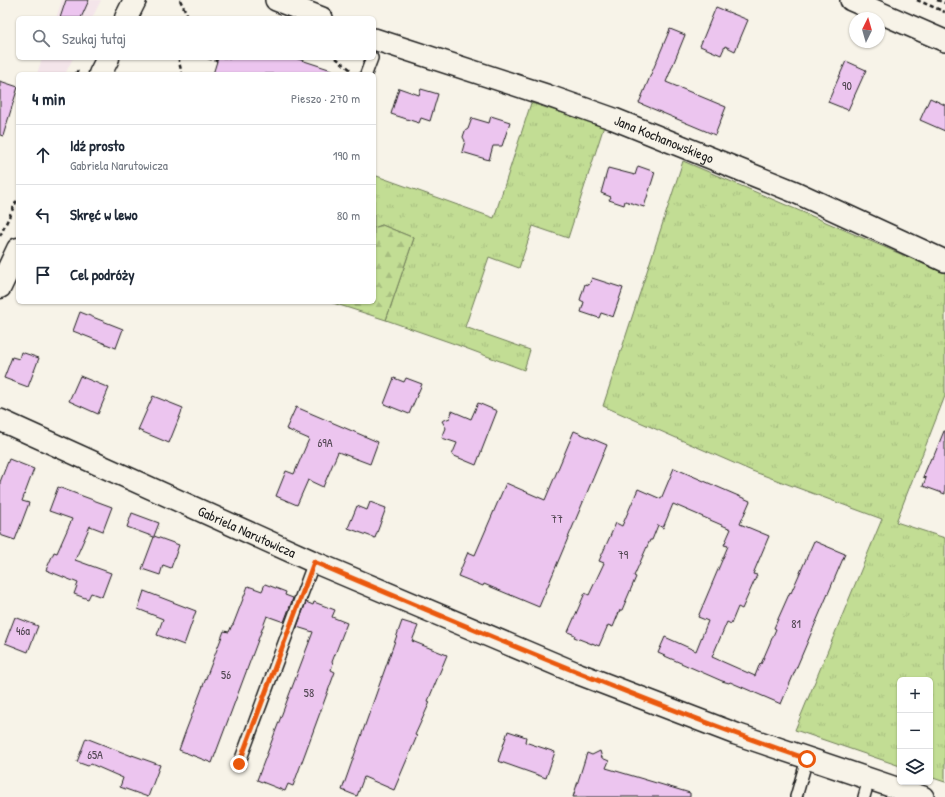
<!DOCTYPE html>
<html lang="pl">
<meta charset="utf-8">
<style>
body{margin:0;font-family:"Patrick Hand",sans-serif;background:#f6f6f7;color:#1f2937}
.controls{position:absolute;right:12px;bottom:12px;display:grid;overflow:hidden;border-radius:6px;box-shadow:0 1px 3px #0004}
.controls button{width:36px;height:36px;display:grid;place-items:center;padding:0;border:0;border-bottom:1px solid #e0e1e3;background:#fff;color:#1f2937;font:20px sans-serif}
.compass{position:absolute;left:849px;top:12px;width:36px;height:36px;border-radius:50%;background:#fff;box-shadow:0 1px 3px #0004;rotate:5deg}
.stop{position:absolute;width:12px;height:12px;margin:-9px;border:3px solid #ea580c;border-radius:50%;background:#fff}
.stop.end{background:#ea580c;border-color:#fff;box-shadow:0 1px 4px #0008}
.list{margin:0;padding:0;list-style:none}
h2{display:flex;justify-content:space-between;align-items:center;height:52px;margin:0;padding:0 16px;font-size:17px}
h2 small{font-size:13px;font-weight:400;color:#747a83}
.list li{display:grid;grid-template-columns:26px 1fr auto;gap:12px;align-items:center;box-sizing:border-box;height:60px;padding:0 16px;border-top:1px solid #e0e1e3}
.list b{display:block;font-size:15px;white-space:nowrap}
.list p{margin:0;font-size:13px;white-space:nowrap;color:#747a83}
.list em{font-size:13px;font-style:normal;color:#747a83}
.icon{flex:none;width:22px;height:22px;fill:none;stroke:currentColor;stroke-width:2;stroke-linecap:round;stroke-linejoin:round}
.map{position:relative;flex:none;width:945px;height:797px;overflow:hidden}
.search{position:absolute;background:#fff;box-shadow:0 1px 3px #0004;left:16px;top:16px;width:360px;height:44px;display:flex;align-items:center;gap:10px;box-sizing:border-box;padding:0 14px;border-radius:6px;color:#747a83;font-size:15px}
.panel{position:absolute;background:#fff;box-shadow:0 1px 3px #0004;left:16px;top:72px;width:360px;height:232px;border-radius:6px}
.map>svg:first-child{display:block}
.built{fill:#f4e5ea}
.grass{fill:url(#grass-tufts);stroke:#6f7c58}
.forest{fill:url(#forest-firs);stroke:#6f7c58}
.building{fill:#ecc5ef;stroke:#1c1c1c}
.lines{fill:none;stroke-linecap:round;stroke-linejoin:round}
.lane-casing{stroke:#1c1c1c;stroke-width:14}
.street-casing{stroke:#1c1c1c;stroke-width:24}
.secondary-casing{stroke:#1c1c1c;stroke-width:25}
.path{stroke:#1c1c1c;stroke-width:2.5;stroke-dasharray:4 3;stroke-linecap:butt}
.lane{stroke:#f7f3e8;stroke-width:11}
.street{stroke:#f7f3e8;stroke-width:21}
.secondary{stroke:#f7f3e8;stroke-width:22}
.route{stroke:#ea580c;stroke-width:5}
.labels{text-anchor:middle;stroke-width:3.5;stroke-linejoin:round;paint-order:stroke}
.number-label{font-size:12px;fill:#504651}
.street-label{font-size:14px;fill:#1c1c1c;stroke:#f7f3e8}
</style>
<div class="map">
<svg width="945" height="797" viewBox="0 0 945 797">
<defs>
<pattern id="grass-tufts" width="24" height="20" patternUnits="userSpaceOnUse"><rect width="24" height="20" fill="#c2dd94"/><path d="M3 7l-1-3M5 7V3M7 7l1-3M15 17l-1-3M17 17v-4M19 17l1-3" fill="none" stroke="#a6bd7f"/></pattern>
<pattern id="forest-firs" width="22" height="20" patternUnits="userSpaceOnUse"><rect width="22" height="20" fill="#c2dd94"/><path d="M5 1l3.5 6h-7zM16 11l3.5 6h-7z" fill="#a6bd7f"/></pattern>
</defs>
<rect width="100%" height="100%" fill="#f7f3e8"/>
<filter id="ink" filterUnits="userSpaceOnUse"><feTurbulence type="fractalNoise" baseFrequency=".025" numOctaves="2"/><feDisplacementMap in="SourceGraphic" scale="8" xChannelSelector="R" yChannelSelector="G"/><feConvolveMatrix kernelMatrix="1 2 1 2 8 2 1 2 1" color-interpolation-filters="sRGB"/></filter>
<g filter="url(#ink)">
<!-- built -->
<path class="built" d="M62,0H101L92,18H56Z
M42,58H73L65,74H37Z"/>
<!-- grass -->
<path class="grass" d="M531,103L604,126L568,238L533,226L519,268L489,257L465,327L530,350L524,370L452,343L386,320L414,238L382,225L374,228V175L494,218Z
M683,161L945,273V396L896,522L945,538V782L930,777V680H900V766L795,730L882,519L752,471L603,406Z"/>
<!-- forest -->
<path class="forest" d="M382,225L414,238L386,320L330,302H374V228Z"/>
<!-- building -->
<path class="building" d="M66,0H89L81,18H60Z
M716,7L748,20L735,51L725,46L721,55L700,46Z
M670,29L685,35L666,82L726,107L715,135L639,103Z
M218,58H295L335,71V74H213Z
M846,61L866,70L848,110L828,102Z
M0,81L18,87L3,136L0,135Z
M399,88L419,95L421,89L438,94L430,121L421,118L419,123L391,114Z
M930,98L945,105V131L920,120Z
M491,116L510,122L502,146H493L489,160L462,152L465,141L463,137L465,131L468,129L472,118L489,123Z
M638,166L655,172L644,207L625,201L624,205L609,200L611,197L601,193L608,168L635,175Z
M592,278L623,288L613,317L601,313L599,318L581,312L584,302L580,300L585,284L589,285Z
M80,312L123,329L116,348L73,331Z
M21,352L39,358L28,387L4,378L12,357L19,359Z
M80,376L109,388L98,414L69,401Z
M394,378L404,382L406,378L422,384L409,414L384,404Z
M153,396L183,408L169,443L138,430Z
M478,403L497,411L476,465L452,455L457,443L442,438L446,428L442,421L450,418L452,411L471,419Z
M296,407L378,442L370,464L338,452L323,487L308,480L297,505L276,496L286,471L294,474L309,439L286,429Z
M574,431L607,445L539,607L484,584L483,586L458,576L468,552L475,555L506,483L545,500Z
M944,431H945V494L923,486L926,478L923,477L931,458H933Z
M9,459L34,469L22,501L29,503L15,540L0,535V482Z
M674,468L750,501L740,524L769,536L753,574L757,575L742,609L738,607L731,624L727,622L712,657L755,676L760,663L761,664L776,629L774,628L790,592L791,593L814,541L845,554L781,704L730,682L729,683L722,681L658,653L665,637L696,651L708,621L698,617L728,546L724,545L731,529L673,504L663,528L658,525L652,540H650L634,576L636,577L622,610H620L613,627L608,625L599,646L592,643V644L574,637L575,635L568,632L585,593L589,595L604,563L599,561L616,523L622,526L638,489L661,499Z
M58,487L112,507L103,531L90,526L75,560L111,573L102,597L91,593L88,599L74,594L78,583L46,570L54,552L57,553L72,519L49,511Z
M370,502L386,508L375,538L348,528L357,506L367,510Z
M132,513L159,523L154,536L179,545L171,568L163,565L160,575L142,569L154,537L127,527Z
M265,584L286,592L285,595L293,598L284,622L267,616L212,763L179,750L185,733L224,631L229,632L232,625H233L248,586L262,591Z
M144,591L196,611L184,645L157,635L163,619L138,609Z
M306,602L313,605L314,602L335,610L332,617L347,623L332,662L333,663L331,670L335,672L293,786L288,784L285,791L257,780L313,632L297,627Z
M15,617L38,626L28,652L5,643Z
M402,621L418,626L412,641L447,655L428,701L430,702L415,735L417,736L394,790L364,777L357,796L342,790Z
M508,731L526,737L525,742L555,752L546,778L498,761Z
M86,738L132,756V755L160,765L148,797L120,787L123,778L91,764L88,766L77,762Z
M600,751L602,758L609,761L606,768L690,793V797H573L587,753L592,755Z"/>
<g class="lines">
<!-- lane casing -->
<g class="lane-casing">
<path id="lane" d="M366,74L372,58
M239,764L314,562
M796,797L807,759
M864,797L869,779"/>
</g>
<!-- street casing -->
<g class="street-casing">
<g id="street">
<path d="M276,0L322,18"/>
<path d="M851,0L945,41"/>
<path id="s1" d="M374,39L546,95L614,119L795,192L945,261"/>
<path id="s2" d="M0,420L314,562L574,672L736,734L923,797"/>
</g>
</g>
<!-- secondary casing -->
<g class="secondary-casing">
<path id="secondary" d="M126,18L135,0
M100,74L108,58
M0,287L18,249"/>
</g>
<!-- path -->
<path class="path" d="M180,0L189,18
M917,0L945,12
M937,0L945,3
M179,58V62L182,74
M208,58L217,61
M336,58L351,70
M76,74L79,68
M0,236L18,198"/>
<!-- lane -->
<use href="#lane" class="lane"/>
<!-- street -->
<use href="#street" class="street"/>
<!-- secondary -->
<use href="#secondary" class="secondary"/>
</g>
</g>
<g class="lines" filter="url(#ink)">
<!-- route -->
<path class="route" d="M239,764L314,562C477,631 640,701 807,759"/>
</g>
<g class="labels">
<!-- number labels -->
<g class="number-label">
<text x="847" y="90">90</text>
<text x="325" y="447">69A</text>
<text x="557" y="523">77</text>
<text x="623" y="559">79</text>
<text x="796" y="628">81</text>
<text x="23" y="635">46a</text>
<text x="226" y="679">56</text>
<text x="309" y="697">58</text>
<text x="95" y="759">65A</text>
</g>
<!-- street labels -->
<g class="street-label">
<text dy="5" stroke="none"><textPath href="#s1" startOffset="307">Jana Kochanowskiego</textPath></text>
<text dy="5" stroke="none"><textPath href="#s2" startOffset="271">Gabriela Narutowicza</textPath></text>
</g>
</g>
</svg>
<div class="controls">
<button>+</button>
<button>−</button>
<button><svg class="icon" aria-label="layers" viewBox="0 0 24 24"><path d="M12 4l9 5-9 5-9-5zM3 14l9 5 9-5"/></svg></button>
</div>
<svg class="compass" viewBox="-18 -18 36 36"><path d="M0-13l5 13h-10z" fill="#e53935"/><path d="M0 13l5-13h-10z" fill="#747a83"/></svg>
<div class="stop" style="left:807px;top:759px"></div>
<div class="stop end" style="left:239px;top:764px"></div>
<div class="search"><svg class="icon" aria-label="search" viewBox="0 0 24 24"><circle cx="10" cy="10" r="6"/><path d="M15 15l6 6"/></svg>Szukaj tutaj</div>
<section class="panel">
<h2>4 min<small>Pieszo · 270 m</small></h2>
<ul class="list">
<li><svg class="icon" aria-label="ahead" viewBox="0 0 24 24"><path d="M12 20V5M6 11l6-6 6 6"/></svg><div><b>Idź prosto</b><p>Gabriela Narutowicza</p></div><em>190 m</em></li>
<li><svg class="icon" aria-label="left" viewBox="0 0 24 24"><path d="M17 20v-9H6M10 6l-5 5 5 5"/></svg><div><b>Skręć w lewo</b></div><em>80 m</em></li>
<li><svg class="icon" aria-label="arrive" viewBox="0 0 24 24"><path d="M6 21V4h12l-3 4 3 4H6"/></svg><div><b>Cel podróży</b></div></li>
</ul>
</section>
</div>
